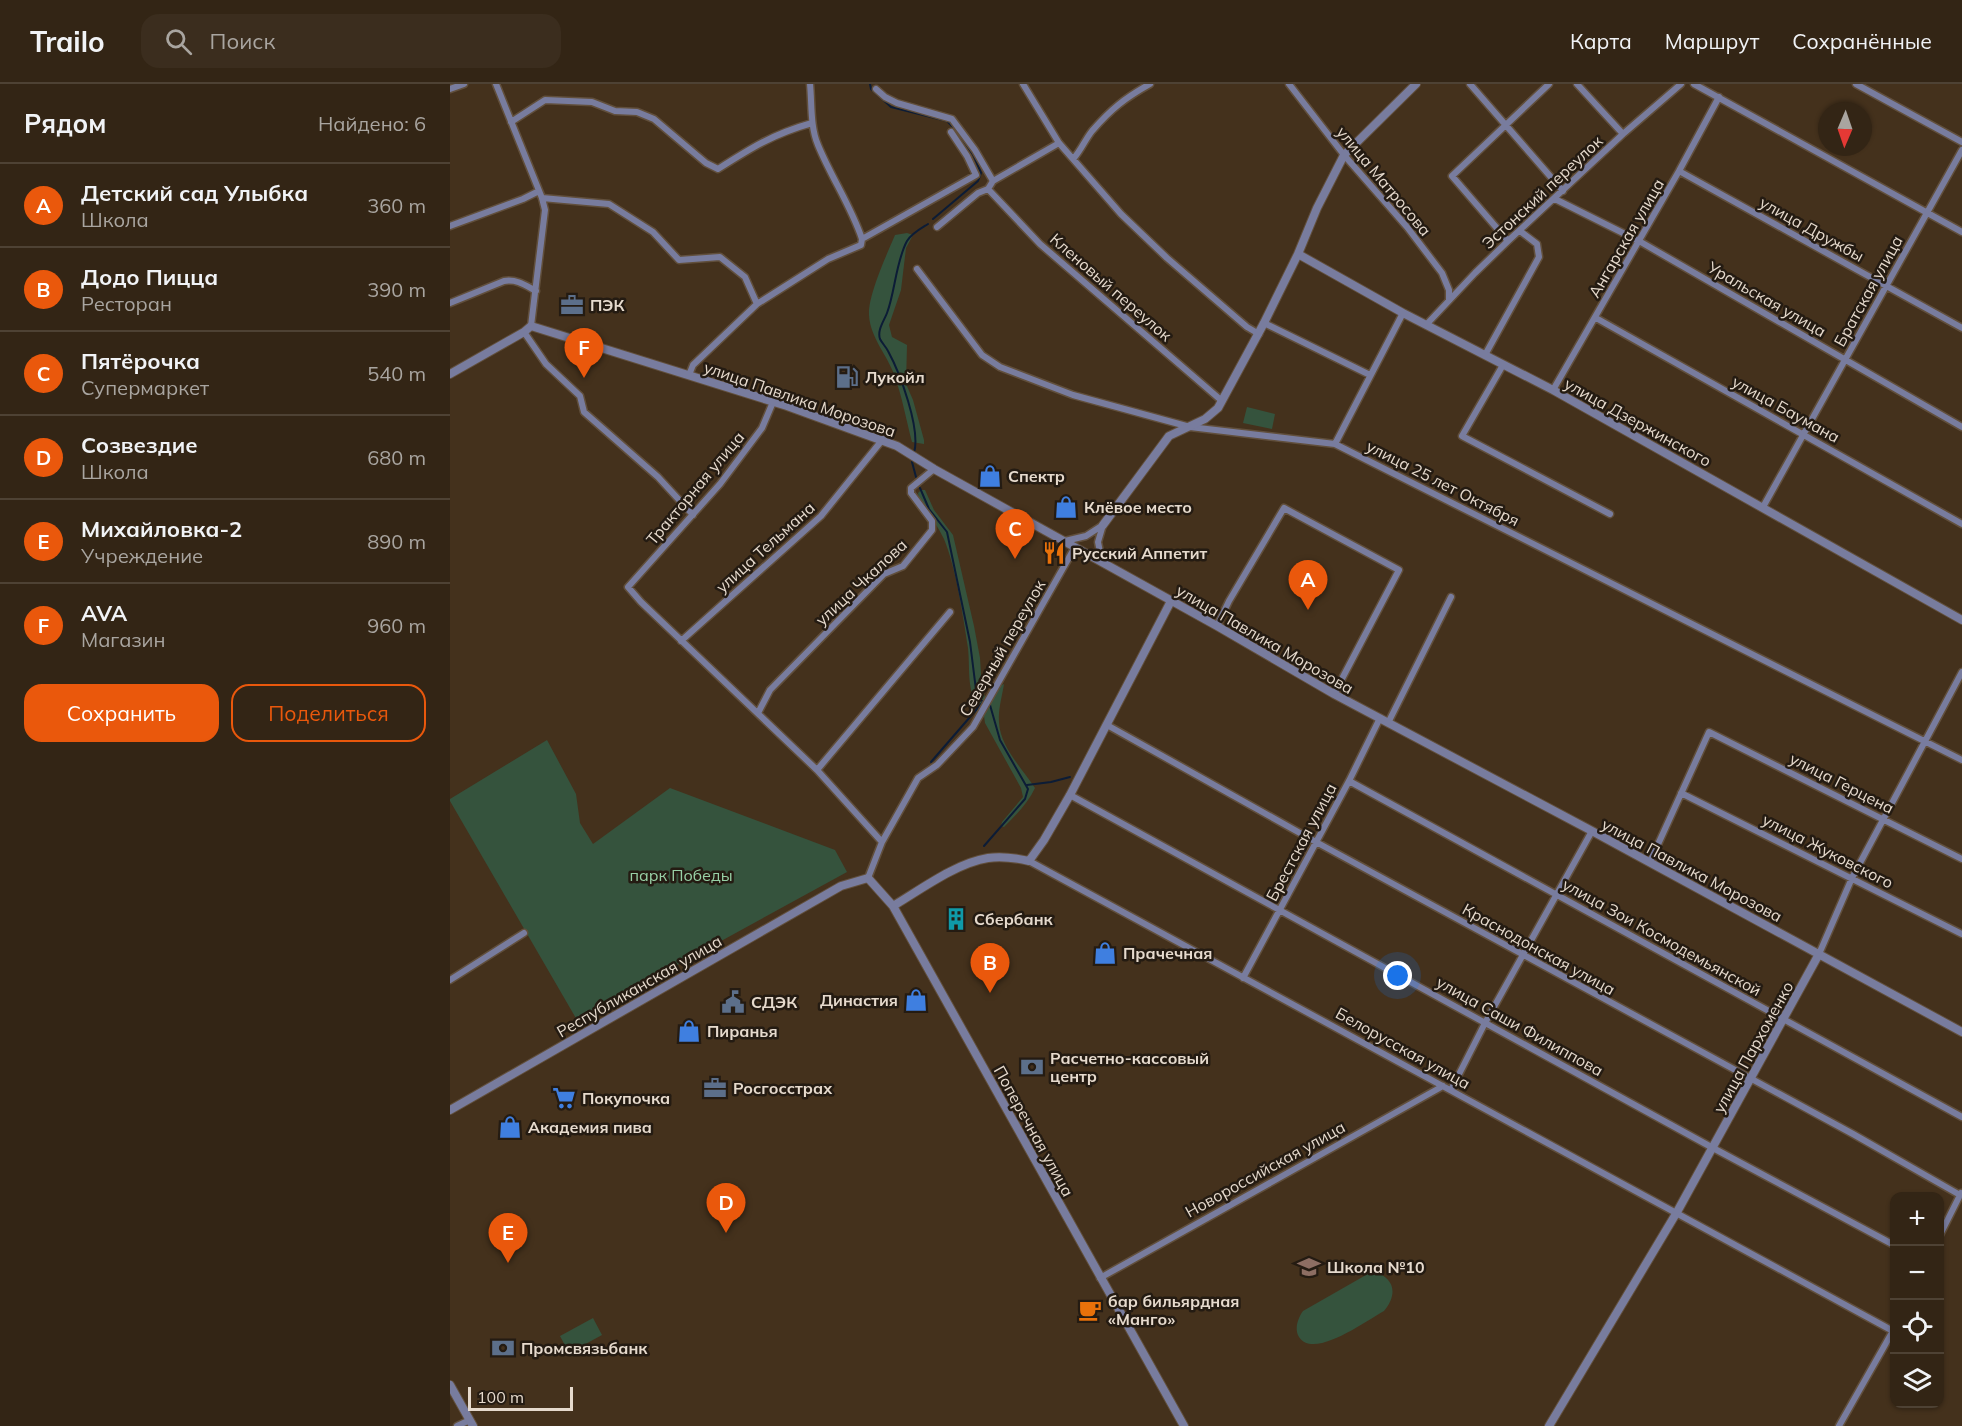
<!DOCTYPE html>
<html lang="ru">
<meta charset="utf-8">
<style>
body{margin:0;font-family:Mulish,sans-serif;background:#3b2d1e;color:#f1f3f6}
.controls{position:absolute;right:18px;bottom:18px;display:grid;overflow:hidden;border-radius:12px;box-shadow:0 2px 4px #0004}
.controls button{width:54px;height:54px;display:grid;place-items:center;padding:0;border:0;border-bottom:2px solid #4e4234;background:#332515;color:#f1f3f6;font:30px sans-serif}
.compass{position:absolute;left:1368px;top:18px;width:54px;height:54px;border-radius:50%;background:#332515;box-shadow:0 2px 4px #0004;rotate:182deg}
.scale{position:absolute;left:18px;bottom:15px;width:105px;box-sizing:border-box;padding-left:6px;border:3px solid #e6dacd;border-top:0;font-size:16px;line-height:21px;white-space:nowrap;color:#e6dacd;-webkit-text-stroke:4px #241b12;paint-order:stroke}
.you{position:absolute;left:948px;top:892px;width:21px;height:21px;margin:-15px;border:4px solid #fff;border-radius:50%;background:#1a73e8;box-shadow:0 0 0 9px #1a73e833}
.badge{display:grid;place-items:center;width:39px;height:39px;border-radius:50%;background:#ea580c;color:#fff;font-size:20px;font-weight:700}
.pin{position:absolute;translate:-50% -50px;filter:drop-shadow(0 2px 3px #0008)}
.pin::after{content:'';position:absolute;top:32px;width:21px;height:18px;background:inherit;clip-path:polygon(0 0,100% 0,50% 100%)}
.list{margin:0;padding:0;list-style:none}
h2{display:flex;justify-content:space-between;align-items:center;height:78px;margin:0;padding:0 24px;font-size:26px}
h2 small{font-size:20px;font-weight:400;color:#a9a5a0}
.list li{display:grid;grid-template-columns:39px 1fr auto;gap:18px;align-items:center;box-sizing:border-box;height:84px;padding:0 24px;border-top:2px solid #4e4234}
.list b{display:block;font-size:22px;white-space:nowrap}
.list p{margin:0;font-size:20px;white-space:nowrap;color:#a9a5a0}
.list em{font-size:20px;font-style:normal;color:#a9a5a0}
.actions{display:flex;gap:12px;padding:18px 24px}
.actions a{flex:1;padding:14px 0;border:2px solid #ea580c;border-radius:18px;text-align:center;font-size:21px;color:#ea580c}
.actions .main{background:#ea580c;color:#fff}
.icon{flex:none;width:33px;height:33px;fill:none;stroke:currentColor;stroke-width:2;stroke-linecap:round;stroke-linejoin:round}
.map{position:relative;flex:none;width:1512px;height:1342px;overflow:hidden}
header{display:flex;align-items:center;gap:36px;box-sizing:border-box;height:84px;padding:0 30px;background:#332515;border-bottom:2px solid #4e4234}
header strong{font-size:28px}
nav{display:flex;gap:33px;margin-inline-start:auto;font-size:21px}
.search{width:420px;height:54px;background:#3b2d1e;display:flex;align-items:center;gap:15px;box-sizing:border-box;padding:0 21px;border-radius:18px;color:#a9a5a0;font-size:22px}
main{display:flex}
aside{flex:1;background:#332515}
.map>svg:first-child{display:block}
.green{fill:#35533d}
.lines{fill:none;stroke-linecap:round;stroke-linejoin:round}
.stream{stroke:#0c1c36;stroke-width:2}
.minor-casing{stroke:#614f3c;stroke-width:9}
.tertiary-casing{stroke:#614f3c;stroke-width:10}
.minor{stroke:#787c9e;stroke-width:6}
.tertiary{stroke:#787c9e;stroke-width:8}
.labels{text-anchor:middle;stroke-width:5;stroke-linejoin:round;paint-order:stroke}
.street-label{font-size:16px;fill:#e6dacd;stroke:#241b12}
.poi-label{font-size:16px;font-weight:bold;fill:#e6dacd;stroke:#241b12;text-anchor:start}
.park-label{font-size:16px;fill:#98d1a6;stroke:#241b12}
</style>
<header>
<strong>Trailo</strong>
<div class="search"><svg class="icon" aria-label="search" viewBox="0 0 24 24"><circle cx="10" cy="10" r="6"/><path d="M15 15l6 6"/></svg>Поиск</div>
<nav><a>Карта</a><a>Маршрут</a><a>Сохранённые</a></nav>
</header>
<main>
<aside>
<h2>Рядом<small>Найдено: 6</small></h2>
<ul class="list">
<li><span class="badge">A</span><div><b>Детский сад Улыбка</b><p>Школа</p></div><em>360 m</em></li>
<li><span class="badge">B</span><div><b>Додо Пицца</b><p>Ресторан</p></div><em>390 m</em></li>
<li><span class="badge">C</span><div><b>Пятёрочка</b><p>Супермаркет</p></div><em>540 m</em></li>
<li><span class="badge">D</span><div><b>Созвездие</b><p>Школа</p></div><em>680 m</em></li>
<li><span class="badge">E</span><div><b>Михайловка-2</b><p>Учреждение</p></div><em>890 m</em></li>
<li><span class="badge">F</span><div><b>AVA</b><p>Магазин</p></div><em>960 m</em></li>
</ul>
<div class="actions"><a class="main">Сохранить</a><a>Поделиться</a></div>
</aside>
<div class="map">
<svg width="1512" height="1342" viewBox="0 0 1512 1342">
<rect width="100%" height="100%" fill="#44311c"/>
<!-- green -->
<path class="green" d="M457,149L463,151L456,164L451,206L439,241L442,253L457,261L456,300L463,316L474,356V360L462,358C456,335 452,312 444,290C437,271 420,253 419,231C418,211 437,170 445,151Z
M797,323L825,330L822,345L793,339Z
M471,406H475L484,426L503,451L524,542L530,574L532,606L536,615L532,620L526,619C517,603 520,582 518,564C513,532 506,484 494,455C487,441 478,428 469,415L468,409Z
M554,600C552,613 548,625 549,638C550,663 572,684 585,704C578,719 566,731 554,743L551,742L552,738L573,713L571,704L535,639L534,632L550,602Z
M97,656L126,710L130,739L143,760L220,704L385,766L397,788L127,936L0,717V715Z
M923,1187C945,1194 948,1210 934,1227C917,1236 864,1276 849,1253C844,1245 848,1234 853,1227Z
M143,1234L152,1251L119,1269L110,1252Z"/>
<g class="lines">
<!-- stream -->
<path class="stream" d="M420,0L421,5L441,23L497,37L506,46L524,72L531,89L528,97L483,135
M464,369C471,345 450,289 438,267C436,263 432,259 430,255C427,246 434,237 437,229C445,208 446,177 457,157C462,149 470,145 478,140
M462,378L466,393
M470,404L479,425L497,448L520,558L527,614L534,618
M481,678L533,618
M577,701L601,698L620,693
M534,762L575,715L578,705L550,656L540,621"/>
<!-- minor casing -->
<g class="minor-casing">
<path id="minor" d="M46,0L92,114L95,126L81,242
M360,0C362,20 360,42 368,61C381,93 401,122 412,155
M573,0L609,59L671,130L717,174L797,243L809,250
M839,0L894,71L957,143L992,189L999,206V216
M1020,0L1113,107
M1127,0L1173,50
M1244,0L1512,148
M1406,0L1512,58
M0,5L14,0
M426,5L435,13L447,19L502,35L525,66L543,97
M61,38L95,16L142,18L165,27L187,28L204,35L256,79L268,85C301,64 323,50 362,39
M624,74C631,66 635,56 642,47C661,25 675,14 700,0
M1229,87L1512,244
M538,105L590,160L772,317
M92,114L159,120L203,148L229,176L270,173L295,193L307,220L243,281L239,291
M1105,115L1189,157L1512,343
M0,142L73,115L89,107
M487,143L528,109L538,105L543,97L609,59
M1058,157L1002,92L1099,0
M467,185L532,271L550,283L623,311L740,343L885,360L1512,676
M0,219L54,197C67,195 75,201 86,207
M307,220L378,175L411,161L412,155L526,91L517,72L501,48
M1146,234L1512,440
M814,239L920,291
M976,241L1025,189L1058,157L1173,50L1231,0
M74,248L96,280L130,312L134,328L208,393L243,431
M1035,271L1089,173L1087,160L1070,147
M1053,281L1012,352L1160,430
M1103,306L1229,87L1269,13
M323,318L312,344L270,400L178,503L191,518L367,686L432,758L418,794
M885,360L953,229
M1313,423L1512,66
M615,457L636,452L653,441
M652,478L648,458L653,441
M767,542L779,517L834,424L949,486L884,610
M231,557L371,432L433,355
M308,629L320,606L434,490L453,482L482,446V437L461,409V404L484,385
M938,639L1001,513
M657,641L866,758L1403,1050L1510,1111
M367,686L500,528
M899,697L1512,1033
M1231,709L1512,850
M620,711L1263,1064L1444,1161
M432,758L468,694L487,681L523,643L625,463
M579,777L1443,1247
M1200,778L1259,648L1512,775
M1369,870L1402,794L1512,588
M793,894L899,697L930,634
M0,896L74,849
M1001,1006L1035,939L1142,747
M1490,1151L1511,1109
M650,1194L993,1002
M7,1342L20,1336
M1389,1342L1444,1245"/>
</g>
<!-- tertiary casing -->
<g class="tertiary-casing">
<path id="tertiary" d="M848,170L953,229L1103,306L1512,536
M0,290L74,248L81,242L337,322L447,362L484,385L767,542L884,610L1142,747L1512,948
M653,441L719,352L755,335L768,324L814,239L848,170L867,124L894,71L966,0
M443,822C470,806 506,779 538,774C551,772 566,774 579,777L594,756L620,711L721,517
M0,1026L391,802L418,794L443,822L734,1342
M0,1301L23,1342
M1099,1342L1227,1128L1369,870"/>
</g>
<!-- minor -->
<use href="#minor" class="minor"/>
<!-- tertiary -->
<use href="#tertiary" class="tertiary"/>
</g>
<!-- icons -->
<defs>
<g id="office-bare" transform="scale(1.8)"><path d="M-6-3h4V-5.5h4V-3h4V5H-6ZM-1-4.5V-3h2v-1.5ZM-6 0V1H6V0Z" fill="#5c6f8a" stroke="#241b12" stroke-width="2.5" paint-order="stroke"/></g>
<g id="fuel-bare" transform="scale(1.8)"><path d="M-5.5-6h7V0h2V4h1.3V-2.5L3-4.5l.8-.8L6-3V5H2.5V1h-1V6h-7ZM-4.2-4.7v3.2H.2V-4.7Z" fill="#5c6f8a" stroke="#241b12" stroke-width="2.5" paint-order="stroke"/></g>
<g id="shop-bare" transform="scale(1.8)"><path d="M-5-2.5h2.3a2.7 3.5 0 0 1 5.4 0H5L5.5 6h-11ZM-1.5-2.5h3a1.5 2.3 0 0 0-3 0Z" fill="#3f7fe0" stroke="#241b12" stroke-width="2.5" paint-order="stroke"/></g>
<g id="restaurant-bare" transform="scale(1.8)"><path d="M-5-6h1v4h1v-4h1v4h1v-4h1v5L-1.5 .5V6h-2V.5L-5-1ZM5-6V6H3V1.5H1.5Q1.5-4 5-6Z" fill="#e8710a" stroke="#241b12" stroke-width="2.5" paint-order="stroke"/></g>
<g id="building-bare" transform="scale(1.8)"><path d="M-4-6H4V6H1V3H-1V6H-4ZM-2.5-4.3h1.7v1.8h-1.7ZM.8-4.3h1.7v1.8H.8ZM-2.5-1h1.7V.8h-1.7ZM.8-1h1.7V.8H.8Z" fill="#0f9aa8" stroke="#241b12" stroke-width="2.5" paint-order="stroke"/></g>
<g id="civic-bare" transform="scale(1.8)"><path d="M-.6-6.5H3V-4.5H.6V-3L4-1V1h2V6H-6V1h2V-1L-.6-3ZM-1.2 2.5V6h2.4V2.5Z" fill="#5c6f8a" stroke="#241b12" stroke-width="2.5" paint-order="stroke"/></g>
<g id="bank-bare" transform="scale(1.8)"><path d="M-6-4H6V4H-6ZM0-2.3a2.3 2.3 0 1 0 0 4.6a2.3 2.3 0 1 0 0-4.6Z" fill="#5c6f8a" stroke="#241b12" stroke-width="2.5" paint-order="stroke"/></g>
<g id="supermarket-bare" transform="scale(1.8)"><path d="M-6-5.5h2.5l.6 2H6L4.5 2H-2.5L-4.4-4H-6ZM-1.5 3.2a1.3 1.3 0 1 0 .1 0ZM3 3.2a1.3 1.3 0 1 0 .1 0Z" fill="#3f7fe0" stroke="#241b12" stroke-width="2.5" paint-order="stroke"/></g>
<g id="school-bare" transform="scale(1.8)"><path d="M0-5L7-2L0 1L-7-2ZM-4 1L0 2.5L4 1V4Q0 6-4 4Z" fill="#8d6e63" stroke="#241b12" stroke-width="2.5" paint-order="stroke"/></g>
<g id="cafe-bare" transform="scale(1.8)"><path d="M-5.5-4.5H6V0H3Q3 3.5 0 3.5H-2.5Q-5.5 3.5-5.5 0ZM3-3.2v2h1.7v-2ZM-6 4.5H4V6H-6Z" fill="#e8710a" stroke="#241b12" stroke-width="2.5" paint-order="stroke"/></g>
</defs>
<g fill-rule="evenodd">
<use href="#office-bare" x="122" y="221"/>
<use href="#fuel-bare" x="397" y="293"/>
<use href="#shop-bare" x="540" y="392"/>
<use href="#shop-bare" x="616" y="423"/>
<use href="#restaurant-bare" x="604" y="469"/>
<use href="#building-bare" x="506" y="835"/>
<use href="#shop-bare" x="655" y="869"/>
<use href="#shop-bare" x="466" y="916"/>
<use href="#civic-bare" x="283" y="918"/>
<use href="#shop-bare" x="239" y="947"/>
<use href="#bank-bare" x="582" y="983"/>
<use href="#office-bare" x="265" y="1004"/>
<use href="#supermarket-bare" x="114" y="1014"/>
<use href="#shop-bare" x="60" y="1043"/>
<use href="#school-bare" x="859" y="1183"/>
<use href="#cafe-bare" x="640" y="1226"/>
<use href="#bank-bare" x="53" y="1264"/>
</g>
<g class="labels">
<!-- street labels -->
<g class="street-label">
<text transform="translate(934 97) rotate(50)" y="6">улица Матросова</text>
<text transform="translate(1092 108) rotate(-43)" y="6">Эстонский переулок</text>
<text transform="translate(1362 145) rotate(29)" y="6">улица Дружбы</text>
<text transform="translate(1176 154) rotate(-60)" y="6">Ангарская улица</text>
<text transform="translate(661 203) rotate(41)" y="6">Кленовый переулок</text>
<text transform="translate(1418 207) rotate(-61)" y="6">Братская улица</text>
<text transform="translate(1317 215) rotate(30)" y="6">Уральская улица</text>
<text transform="translate(350 315) rotate(19)" y="6">улица Павлика Морозова</text>
<text transform="translate(1336 325) rotate(29)" y="6">улица Баумана</text>
<text transform="translate(1188 338) rotate(29)" y="6">улица Дзержинского</text>
<text transform="translate(993 399) rotate(27)" y="6">улица 25 лет Октября</text>
<text transform="translate(245 404) rotate(-50)" y="6">Тракторная улица</text>
<text transform="translate(315 463) rotate(-42)" y="6">улица Тельмана</text>
<text transform="translate(411 498) rotate(-43)" y="6">улица Чкалова</text>
<text transform="translate(815 555) rotate(30)" y="6">улица Павлика Морозова</text>
<text transform="translate(552 564) rotate(-60)" y="6">Северный переулок</text>
<text transform="translate(1392 699) rotate(27)" y="6">улица Герцена</text>
<text transform="translate(851 758) rotate(-62)" y="6">Брестская улица</text>
<text transform="translate(1378 767) rotate(27)" y="6">улица Жуковского</text>
<text transform="translate(1242 786) rotate(28)" y="6">улица Павлика Морозова</text>
<text transform="translate(1212 853) rotate(29)" y="6">улица Зои Космодемьянской</text>
<text transform="translate(1089 865) rotate(29)" y="6">Краснодонская улица</text>
<text transform="translate(189 902) rotate(-30)" y="6">Республиканская улица</text>
<text transform="translate(1070 942) rotate(29)" y="6">улица Саши Филиппова</text>
<text transform="translate(1303 963) rotate(-61)" y="6">улица Пархоменко</text>
<text transform="translate(953 964) rotate(29)" y="6">Белорусская улица</text>
<text transform="translate(584 1047) rotate(61)" y="6">Поперечная улица</text>
<text transform="translate(815 1085) rotate(-29)" y="6">Новороссийская улица</text>
</g>
<!-- poi labels -->
<g class="poi-label">
<text x="140" y="227">ПЭК</text>
<text x="415" y="299">Лукойл</text>
<text x="558" y="398">Спектр</text>
<text x="634" y="429">Клёвое место</text>
<text x="622" y="475">Русский Аппетит</text>
<text x="524" y="841">Сбербанк</text>
<text x="673" y="875">Прачечная</text>
<text x="448" y="922" text-anchor="end">Династия</text>
<text x="301" y="924">СДЭК</text>
<text x="257" y="953">Пиранья</text>
<text x="600" y="980">Расчетно-кассовый<tspan x="600" dy="18">центр</tspan></text>
<text x="283" y="1010">Росгосстрах</text>
<text x="132" y="1020">Покупочка</text>
<text x="78" y="1049">Академия пива</text>
<text x="877" y="1189">Школа №10</text>
<text x="658" y="1223">бар бильярдная<tspan x="658" dy="18">«Манго»</tspan></text>
<text x="71" y="1270">Промсвязьбанк</text>
</g>
<!-- park labels -->
<g class="park-label">
<text x="231" y="797">парк Победы</text>
</g>
</g>
</svg>
<div class="controls">
<button>+</button>
<button>−</button>
<button><svg class="icon" aria-label="locate" viewBox="0 0 24 24"><circle cx="12" cy="12" r="6"/><path d="M12 2v4M12 18v4M2 12h4M18 12h4"/></svg></button>
<button><svg class="icon" aria-label="layers" viewBox="0 0 24 24"><path d="M12 4l9 5-9 5-9-5zM3 14l9 5 9-5"/></svg></button>
</div>
<svg class="compass" viewBox="-18 -18 36 36"><path d="M0-13l5 13h-10z" fill="#e53935"/><path d="M0 13l5-13h-10z" fill="#a9a5a0"/></svg>
<div class="scale">100 m</div>
<div class="you"></div>
<div class="pin badge" style="left:858px;top:526px">A</div>
<div class="pin badge" style="left:540px;top:909px">B</div>
<div class="pin badge" style="left:565px;top:475px">C</div>
<div class="pin badge" style="left:276px;top:1149px">D</div>
<div class="pin badge" style="left:58px;top:1179px">E</div>
<div class="pin badge" style="left:134px;top:294px">F</div>
</div>
</main>
